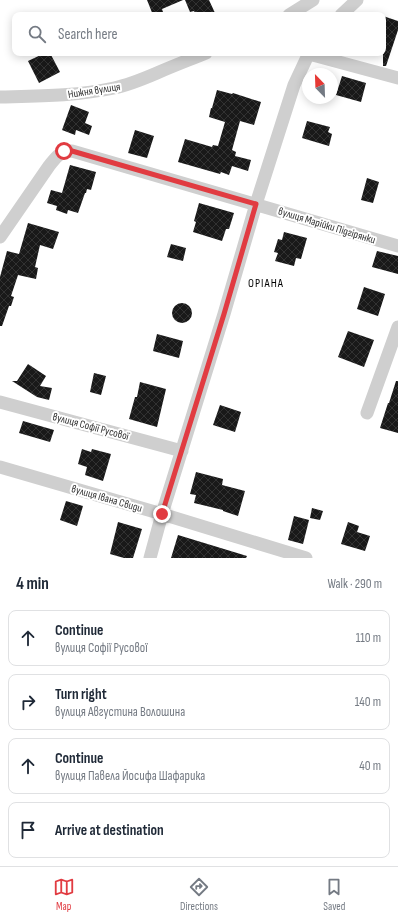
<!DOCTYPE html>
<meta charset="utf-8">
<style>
body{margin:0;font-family:"Sofia Sans Condensed",sans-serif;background:#f2f2f3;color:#1f2937}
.compass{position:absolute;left:302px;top:68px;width:36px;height:36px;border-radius:50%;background:#fff;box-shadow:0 2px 10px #0003;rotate:337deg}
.stop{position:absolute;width:12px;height:12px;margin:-9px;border:3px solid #e13b41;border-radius:50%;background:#fff}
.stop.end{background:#e13b41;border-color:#fff;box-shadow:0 1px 4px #0008}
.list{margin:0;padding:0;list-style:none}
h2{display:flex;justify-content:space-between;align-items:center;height:52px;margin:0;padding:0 16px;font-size:17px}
h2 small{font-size:13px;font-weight:400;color:#747a83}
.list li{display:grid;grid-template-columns:26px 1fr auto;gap:12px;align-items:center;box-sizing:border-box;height:56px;margin:0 8px 8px;padding:0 8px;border:1px solid #e0e1e3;border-radius:8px}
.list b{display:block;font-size:15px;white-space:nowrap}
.list p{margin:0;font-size:13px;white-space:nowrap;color:#747a83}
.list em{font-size:13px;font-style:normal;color:#747a83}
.icon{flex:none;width:22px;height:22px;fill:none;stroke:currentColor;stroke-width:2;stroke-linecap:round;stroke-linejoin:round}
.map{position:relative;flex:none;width:398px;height:558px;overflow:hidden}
.search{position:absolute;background:#fff;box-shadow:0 2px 10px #0003;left:12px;right:12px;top:12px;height:44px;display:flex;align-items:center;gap:10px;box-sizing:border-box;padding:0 14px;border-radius:8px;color:#747a83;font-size:15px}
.sheet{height:308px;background:#fff}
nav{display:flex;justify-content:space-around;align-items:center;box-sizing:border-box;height:56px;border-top:1px solid #e0e1e3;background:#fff;font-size:11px;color:#747a83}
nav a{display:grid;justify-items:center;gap:2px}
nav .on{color:#e13b41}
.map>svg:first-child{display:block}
.building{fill:url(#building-cross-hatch)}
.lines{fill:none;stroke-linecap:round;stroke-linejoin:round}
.minor{stroke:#cfcfcf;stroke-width:13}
.route{stroke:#e13b41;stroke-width:5}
.labels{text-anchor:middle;stroke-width:4;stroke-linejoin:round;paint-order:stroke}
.street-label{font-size:11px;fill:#323232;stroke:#fff}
.neighbourhood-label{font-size:12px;letter-spacing:1px;fill:#000;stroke:#fff}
</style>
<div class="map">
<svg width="398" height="558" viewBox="0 0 398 558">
<defs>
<pattern id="building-cross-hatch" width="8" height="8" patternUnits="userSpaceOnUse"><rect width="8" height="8" fill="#191919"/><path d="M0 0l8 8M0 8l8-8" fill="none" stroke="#323232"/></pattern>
</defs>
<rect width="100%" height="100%" fill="#fff"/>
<!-- building -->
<path class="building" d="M147,0H183L162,9L164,15H153Z
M185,0H209L215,13L209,15H196L194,11L190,12Z
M383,16L398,21V30L386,66H383Z
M45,53H50L60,72L39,83L28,61Z
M342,76L366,83L361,102L336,95Z
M217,90L232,94L233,93L261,102L254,125L240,121L232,150L236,152L235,156L251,160L248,171L232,166L229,175L221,172L220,174L178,162L185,139L212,147L213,145L218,146L225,122L209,117L211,108H212Z
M71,105L89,112L85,123L92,126L89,135L76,130L75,135L62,130Z
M307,121L330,127L328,132L332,134L329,146L302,138Z
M135,130L154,136L147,158L128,153Z
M70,165L96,172L91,190L87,189L86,193H85L78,213L68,210L67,214L56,210L57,206L47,203L51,190L62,193Z
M367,178L379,182L373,203L361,200Z
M199,203L234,213L229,229H226L222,241L193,232L196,222L194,221Z
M28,223L59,232L53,249L40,245L35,267L38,268L36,279L18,275L11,296L14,297L11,306H9L2,326H0V277L7,251L19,254Z
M284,232L307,238L301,259L296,258L294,266L275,261L278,253L274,252L278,239L282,240Z
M171,244L186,248L183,261L167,257Z
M377,251L398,256V274L372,267Z
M364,287L385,294L378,316L357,309Z
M172 313a10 10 0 1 1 20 0a10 10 0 1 1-20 0Z
M348,331L374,340L364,367L338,357Z
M157,334L183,341L179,358L153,351Z
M28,364L46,376L40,386L52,388L49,400L37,397L12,381H17Z
M94,373L106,376L101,395L90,392Z
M396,381H398V433L380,428L388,403H389Z
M140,382L166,389L157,427L129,419L135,397H137Z
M220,405L241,412L235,432L213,425Z
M23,421L54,430L50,442L19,433Z
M82,449L91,452L92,449L111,454L103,481L85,475L87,467L78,464Z
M196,472L223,479L222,485L245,491L238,516L223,511V510L194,503L196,495L190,494Z
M66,501L83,506L77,526L60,520Z
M312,508L323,511L320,520L310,518Z
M294,516L309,520L303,544L288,540Z
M118,522L142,529L133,558H124L110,554Z
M348,522L359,526L357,532L370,536L365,551L341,544Z
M178,535L247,556L246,558H171Z"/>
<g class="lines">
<!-- minor -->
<path class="minor" d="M289,15L313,0
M341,15L357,0
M309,54L398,78
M0,97C37,96 77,96 114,88C129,85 143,79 157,73C173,66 189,60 206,53
M0,237L49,166C57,156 59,152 72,151L398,246
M0,402L182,451
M367,413L398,327
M0,467L162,514L306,558
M150,558L162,514L224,314L256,204L294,85L309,53"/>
</g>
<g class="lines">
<!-- route -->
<path class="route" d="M64,151H72L256,204L224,314L162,514"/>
</g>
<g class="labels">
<!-- street labels -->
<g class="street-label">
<text transform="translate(94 90) rotate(-9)" y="4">Нижня вулиця</text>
<text transform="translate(327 225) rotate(17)" y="4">вулиця Марійки Підгірянки</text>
<text transform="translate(91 426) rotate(15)" y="4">вулиця Софії Русової</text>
<text transform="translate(107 498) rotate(16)" y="4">вулиця Івана Свиди</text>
</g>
<!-- neighbourhood labels -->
<g class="neighbourhood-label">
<text x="266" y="287">ОРІАНА</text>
</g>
</g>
</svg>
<svg class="compass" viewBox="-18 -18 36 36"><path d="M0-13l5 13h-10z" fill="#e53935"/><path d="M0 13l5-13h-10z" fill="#747a83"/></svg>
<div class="stop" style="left:64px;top:151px"></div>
<div class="stop end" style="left:162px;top:514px"></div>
<div class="search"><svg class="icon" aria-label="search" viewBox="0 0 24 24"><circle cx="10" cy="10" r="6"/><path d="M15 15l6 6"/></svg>Search here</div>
</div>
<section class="sheet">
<h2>4 min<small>Walk · 290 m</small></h2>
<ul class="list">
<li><svg class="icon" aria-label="ahead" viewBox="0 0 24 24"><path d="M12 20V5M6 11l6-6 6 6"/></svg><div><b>Continue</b><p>вулиця Софії Русової</p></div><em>110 m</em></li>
<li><svg class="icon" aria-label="right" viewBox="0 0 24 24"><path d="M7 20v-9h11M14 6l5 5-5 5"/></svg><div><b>Turn right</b><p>вулиця Августина Волошина</p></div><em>140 m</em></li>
<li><svg class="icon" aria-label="ahead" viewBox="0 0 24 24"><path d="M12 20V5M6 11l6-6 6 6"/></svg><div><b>Continue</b><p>вулиця Павела Йосифа Шафарика</p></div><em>40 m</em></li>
<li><svg class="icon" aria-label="arrive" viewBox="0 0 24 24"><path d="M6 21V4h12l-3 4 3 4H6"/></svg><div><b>Arrive at destination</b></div></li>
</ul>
</section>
<nav>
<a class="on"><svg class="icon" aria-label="map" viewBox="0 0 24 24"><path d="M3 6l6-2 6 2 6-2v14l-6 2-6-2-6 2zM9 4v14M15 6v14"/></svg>Map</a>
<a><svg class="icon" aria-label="directions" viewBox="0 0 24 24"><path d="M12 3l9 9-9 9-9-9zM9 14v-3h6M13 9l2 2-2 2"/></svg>Directions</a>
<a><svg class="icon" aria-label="saved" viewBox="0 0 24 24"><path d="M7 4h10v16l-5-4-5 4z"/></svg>Saved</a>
</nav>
